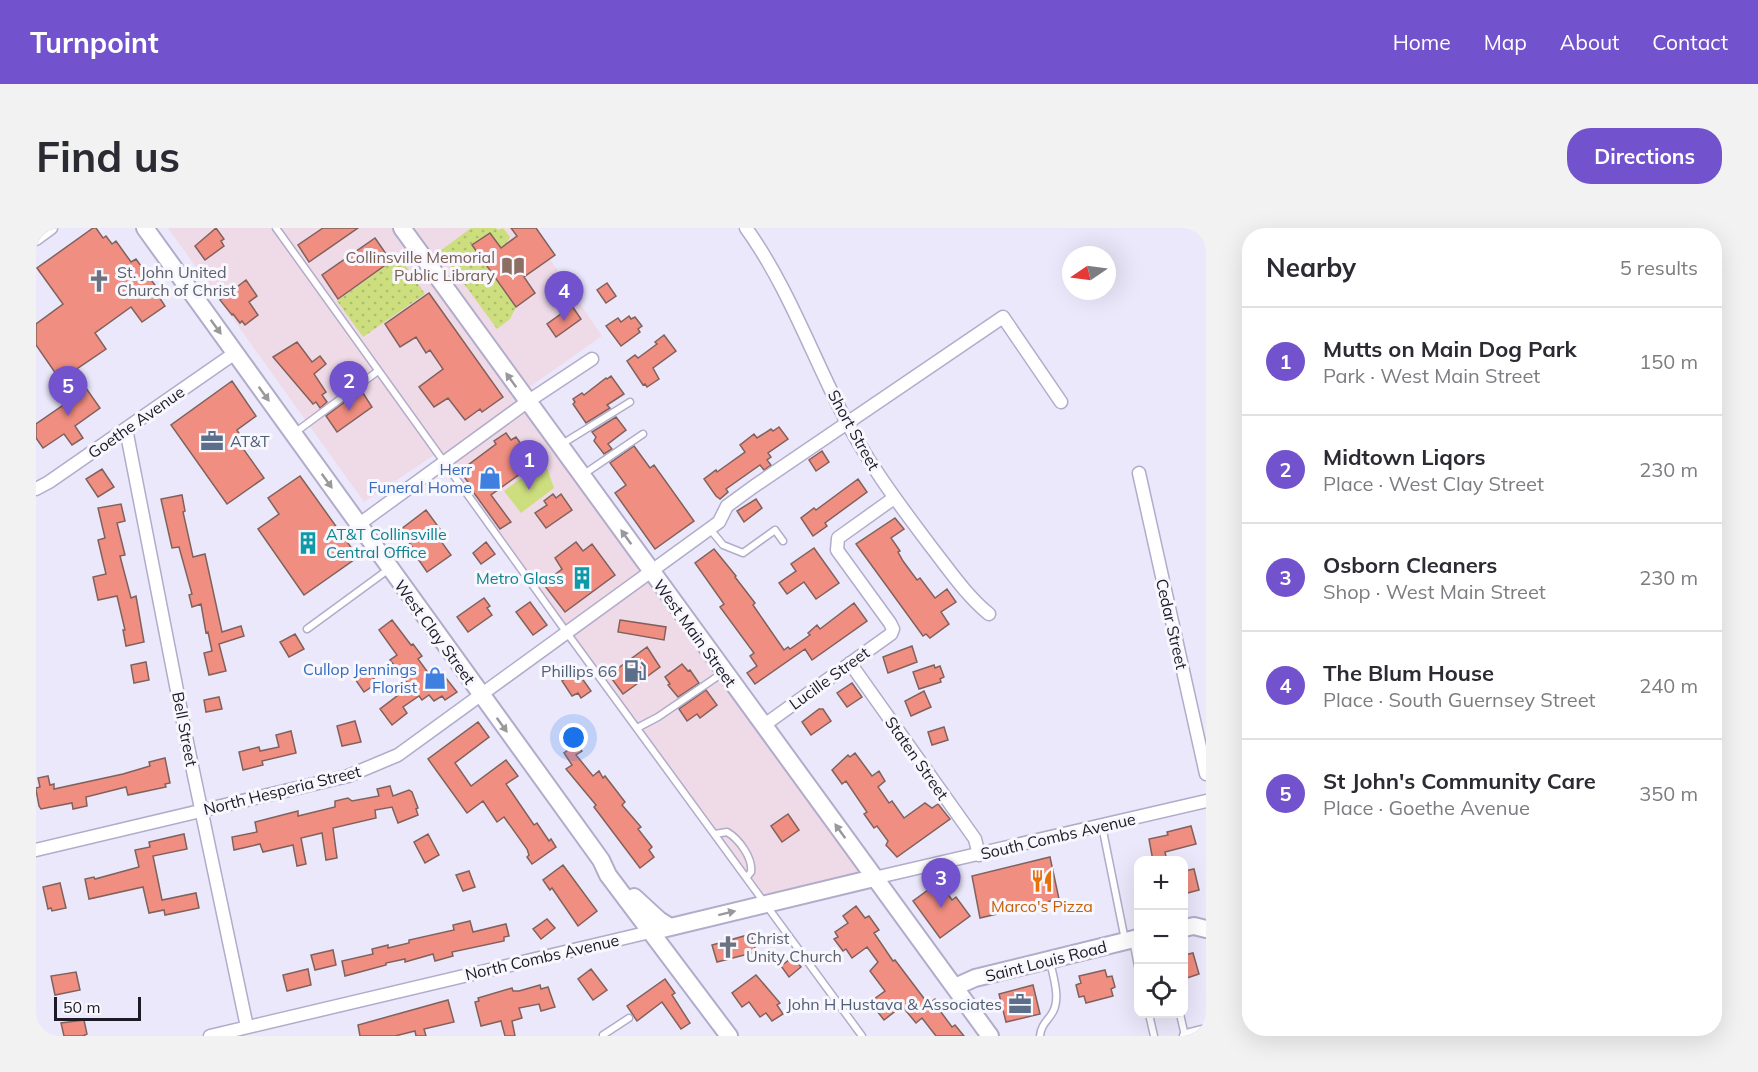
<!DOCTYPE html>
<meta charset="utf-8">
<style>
body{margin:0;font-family:Mulish,sans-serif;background:#f2f2f3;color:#2b2b33}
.controls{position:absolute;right:18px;bottom:18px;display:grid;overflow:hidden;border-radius:12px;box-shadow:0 6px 24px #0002}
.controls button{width:54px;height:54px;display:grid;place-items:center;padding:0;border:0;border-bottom:2px solid #e1e1e2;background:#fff;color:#2b2b33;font:30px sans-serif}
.compass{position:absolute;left:1026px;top:18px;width:54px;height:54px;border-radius:50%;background:#fff;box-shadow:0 6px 24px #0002;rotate:257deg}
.scale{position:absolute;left:18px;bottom:15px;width:87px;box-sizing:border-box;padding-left:6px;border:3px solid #1c1a25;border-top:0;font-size:16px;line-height:21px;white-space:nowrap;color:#1c1a25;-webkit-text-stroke:4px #f8f7fd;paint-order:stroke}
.you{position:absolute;left:538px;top:510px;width:21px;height:21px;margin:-15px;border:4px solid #fff;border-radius:50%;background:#1a73e8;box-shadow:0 0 0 9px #1a73e833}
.badge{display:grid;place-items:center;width:39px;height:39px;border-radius:50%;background:#7253cd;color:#fff;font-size:20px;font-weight:700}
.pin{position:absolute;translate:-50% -50px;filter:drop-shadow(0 2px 3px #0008)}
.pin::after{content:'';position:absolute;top:32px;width:21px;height:18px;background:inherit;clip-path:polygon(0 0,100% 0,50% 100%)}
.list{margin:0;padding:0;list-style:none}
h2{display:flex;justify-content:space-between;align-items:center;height:78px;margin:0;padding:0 24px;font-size:26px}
h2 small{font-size:20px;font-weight:400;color:#7c7c81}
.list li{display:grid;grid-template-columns:39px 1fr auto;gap:18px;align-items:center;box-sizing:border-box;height:108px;padding:0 24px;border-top:2px solid #e1e1e2}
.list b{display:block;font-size:22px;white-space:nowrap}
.list p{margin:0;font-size:20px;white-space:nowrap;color:#7c7c81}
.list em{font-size:20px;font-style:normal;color:#7c7c81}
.icon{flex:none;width:33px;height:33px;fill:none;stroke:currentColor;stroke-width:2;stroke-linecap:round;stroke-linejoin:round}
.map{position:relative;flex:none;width:1170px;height:808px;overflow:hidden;border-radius:24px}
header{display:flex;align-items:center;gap:36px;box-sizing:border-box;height:84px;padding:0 30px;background:#7253cd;color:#fff}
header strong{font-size:28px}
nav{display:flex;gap:33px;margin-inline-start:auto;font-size:21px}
.intro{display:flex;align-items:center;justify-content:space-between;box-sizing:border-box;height:144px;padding:0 36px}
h1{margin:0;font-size:42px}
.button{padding:15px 27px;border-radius:24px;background:#7253cd;color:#fff;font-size:21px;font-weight:700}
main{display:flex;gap:36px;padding:0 36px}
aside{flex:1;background:#fff;border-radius:24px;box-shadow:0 6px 24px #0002}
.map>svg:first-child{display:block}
.commercial{fill:#efdae8}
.grass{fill:url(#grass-dots)}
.park{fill:#cdde7f}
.building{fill:#f08e81;stroke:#81615c;stroke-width:1.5}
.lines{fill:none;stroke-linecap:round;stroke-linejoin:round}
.lane-casing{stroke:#b1acca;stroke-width:9}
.street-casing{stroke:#b1acca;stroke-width:15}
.secondary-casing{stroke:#b1acca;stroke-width:20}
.lane{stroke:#fff;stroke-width:6}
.street{stroke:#fff;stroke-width:12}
.secondary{stroke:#fff;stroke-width:16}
.oneway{fill:#99989d}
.labels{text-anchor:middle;stroke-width:6;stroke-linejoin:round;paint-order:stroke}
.education-label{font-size:16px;fill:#785e54;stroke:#f8f7fd;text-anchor:end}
.worship-label{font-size:16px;fill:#5b616d;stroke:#f8f7fd;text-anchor:start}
.street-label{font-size:16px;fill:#1c1a25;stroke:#f8f7fd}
.service-label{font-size:16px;fill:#4e5e75;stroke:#f8f7fd;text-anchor:end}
.shop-label{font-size:16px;fill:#366cbe;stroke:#f8f7fd;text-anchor:end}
.culture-label{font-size:16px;fill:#0d838f;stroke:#f8f7fd;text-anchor:start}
.food-label{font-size:16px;fill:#c56008;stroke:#f8f7fd}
</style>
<header>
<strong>Turnpoint</strong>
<nav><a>Home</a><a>Map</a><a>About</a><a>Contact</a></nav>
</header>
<div class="intro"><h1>Find us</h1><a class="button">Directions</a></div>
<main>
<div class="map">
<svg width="1170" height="808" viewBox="0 0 1170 808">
<defs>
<pattern id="grass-dots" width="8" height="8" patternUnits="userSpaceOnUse" patternTransform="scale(1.5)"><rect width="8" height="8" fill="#cdde7f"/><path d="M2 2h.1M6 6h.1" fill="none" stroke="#afbe6e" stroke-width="1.8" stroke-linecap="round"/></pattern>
</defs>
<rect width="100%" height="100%" fill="#ebe8fb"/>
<!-- commercial -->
<path class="commercial" d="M132,0H493L566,108L485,165L838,650L730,675L401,225L328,274Z"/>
<!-- grass -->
<path class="grass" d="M435,0H460L462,2L467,0L474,9L470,16L465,20L453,5L436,17L480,79L474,91L461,101L404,23Z
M363,28L389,66L327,109L301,73Z"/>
<!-- park -->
<path class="park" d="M504,236L510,237L518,260L485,285L468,263Z"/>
<!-- building -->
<path class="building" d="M57,0H60L67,10L70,8L76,16L80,13L95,34L100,31L124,64L121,66L129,78L106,94L95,79L59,105L70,121L32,147L45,164L50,160L64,180L39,198L47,210L36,217L28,206L7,220L0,210V196L33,173L30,169L34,166L0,117V96L27,76L1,40Z
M180,0L188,11L185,13L188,18L169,32L159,18Z
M287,0H322L273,34L262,17Z
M475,0H500L519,27L488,49L499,65L480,79L436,17L454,5L465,20L481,8Z
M339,10L355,33L302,71L286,47Z
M210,52L221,68L213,74L222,87L209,97L206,93L204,95L197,86L196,87L184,72Z
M571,55L580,68L570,75L561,62Z
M393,65L467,169L446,184L444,181L429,192L412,170L398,179L383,159L407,141L394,122L390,125L380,109L364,119L349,96Z
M536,78L545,91L520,109L511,96Z
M593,88L595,91L599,89L606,98L602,101L604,104L585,118L570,98L582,90L585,94Z
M628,107L640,123L617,140L623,151L611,159L609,156L607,157L591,133L599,127L602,130L621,116L619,114Z
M261,114L276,134L284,128L290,136L278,146L290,164L286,167L291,174L284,180L280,174L277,176L237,129Z
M575,148L588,166L571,177L574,180L550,195L537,176L539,174L537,171L546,165L548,167L570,150L571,151Z
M196,153L220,188L201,202L207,212L203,215L228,250L191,276L135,197Z
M327,165L336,179L301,204L290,188L314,170L316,173Z
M580,189L590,202L572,216L576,221L568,226L558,213L560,209L556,204Z
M743,199L752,211L732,225L735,229L731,232L735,237L728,242L724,237L690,261L692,264L684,271L680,268L668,251L680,242L681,244L709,224L704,217L718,206L721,210L735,201L737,203Z
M470,205L475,212L480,209L499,235L455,267L475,294L464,301L433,258L434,257L424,243L460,216L458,213Z
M598,218L614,240L618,237L658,293L619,321L579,265L590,257L574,235Z
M786,223L793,234L780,243L773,232Z
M66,241L78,259L62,269L50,251Z
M264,248L322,329L268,367L222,301L243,286L232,270Z
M822,251L831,264L789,295L791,298L777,308L765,290L778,280L780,282Z
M517,266L520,270L525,266L536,282L510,300L499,285L511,277L508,273Z
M146,267L149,283L147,284L157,329L169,326L186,404L205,398L208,408L183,416L190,443L173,447L168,425L176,423L172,404L170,405L165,376L156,379L153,367L156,366L143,319L136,320L125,271Z
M720,271L726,280L708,294L701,283Z
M85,276L89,293L81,295L89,327L84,328L95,370L100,368L108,414L90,418L87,402H89L81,368L62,372L57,349L70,346L62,312L69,310L62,280Z
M390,282L404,301L399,305L415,327L391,344L380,328L382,327L364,302Z
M859,290L868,301L855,310L864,323L862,324L867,333L881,352L884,350L899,370L911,361L920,374L905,384L913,396L894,410L890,406L887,408L820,316Z
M450,314L459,326L445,336L437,325Z
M540,314L547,323L556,316L579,347L529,384L509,358L518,352L516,349L526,341L519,330Z
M778,320L803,355L780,371L768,354L751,366L743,355L760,343L755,336Z
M678,321L700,348L699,349L719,375L717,377L748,422L752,419L754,421L774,407L772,405L781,397L784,401L818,375L831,393L776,432L769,421L719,456L711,445L721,438L714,428L718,425L684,379L688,376L659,335Z
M448,370L454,378L451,380L456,387L432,404L421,389Z
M494,374L511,397L497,407L480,384Z
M356,392L375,417L377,416L386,428L382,431L393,446L402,440L421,464L409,472L406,468L398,473L393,467L386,472L383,468L367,479L371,485L356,497L344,481L374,458L354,432L361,427L343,402Z
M584,392L630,399L628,412L582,404Z
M259,406L268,421L253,429L244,414Z
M876,418L881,434L852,445L847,429Z
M611,419L624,439L587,466L573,447Z
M110,434L113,452L98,455L95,437Z
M646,436L652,443L654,442L663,455L642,469L632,457L634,456L629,449Z
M898,437L899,440L904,438L908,449L904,451L905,454L883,461L877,444Z
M538,439L555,463L545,470L542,465L536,468L526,453L532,449L530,445Z
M332,442L341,455L328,464L319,451Z
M816,455L826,469L811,479L801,465Z
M670,462L681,477L664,490L661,486L651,493L643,481Z
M888,463L895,479L875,488L869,473Z
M183,469L186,481L170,484L168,472Z
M783,481H787L795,493L775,507L766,494Z
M319,493L325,514L306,518L301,498Z
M442,494L453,509L419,535L435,558L470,532L482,548L470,556L498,597L501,595L513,613L515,611L520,619L496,636L491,629L493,627L491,621L468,589L461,594L447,573L431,585L392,531Z
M908,499L912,512L896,517L892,504Z
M255,503L260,525L226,533L227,537L207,542L203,524L223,519L224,523L243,519L240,507Z
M540,516L546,523L540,527L557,548L563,543L567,550L569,548L589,574L586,577L605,599L602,601L616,619L613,622L618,629L604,640L558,579L560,577L530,541L536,537L528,525Z
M819,525L836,548L843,543L849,553L842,559L853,575L856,573L868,590L889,575L896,580L902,576L914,591L861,629L850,617L852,613L841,598L838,600L828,586L831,584L810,553L806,556L796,542L812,527L814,529Z
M129,530L134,555L129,556L130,559L92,567L90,559L50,569L51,578L37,581L36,575L5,581L3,578L0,562V560L4,559L2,550L12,548L14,557L18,556V561L87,546L114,538L113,534Z
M354,558L357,568L373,562L376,564L382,580L380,581L382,587L362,595L356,579L339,582L340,590L297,600L301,630L290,632L286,605L265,610L270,636L261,638L257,617L227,624L224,616L198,622L196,609L221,604L219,594L262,583V588L299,579V573L312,570L316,573L343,568L341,561Z
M752,586L763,602L746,614L735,598Z
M1155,598L1160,616L1129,624L1131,633H1117L1113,611L1132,607L1131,604Z
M148,606L151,621L117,628L126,672L160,665L163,680L129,687L128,682L113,685L107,659L53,671L49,651L58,649L59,651L103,639L99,622L114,619L113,614Z
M392,606L403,627L389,635L378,614Z
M1014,629L1023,671L944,690L936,648Z
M527,637L561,683L542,698L516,660L514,662L507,652Z
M1158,641L1163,662L1148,666V643Z
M433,643L439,659L427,663L420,647Z
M903,654L916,672L920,669L934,688L904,710L877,673Z
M24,655L30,680L16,683L15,680L12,681L7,659Z
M820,678L829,690L833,688L843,702L838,705L857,733L859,732L890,773L892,771L895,774L899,771L904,778L902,780L916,799L919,797L928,808H900L886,790L880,795L866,778L848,792L834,774L849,763L834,743L842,734L831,719L816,730L810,721L807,723L798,711L802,709L799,704L812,695L807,688Z
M511,691L519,700L505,711L497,701Z
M434,693L437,704L470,696L473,708L468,709V713L416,724L417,728L399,733L397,726L369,734V731L350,735V737L309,748L306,733L337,726L336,721L352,717V720L373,715V712L418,702L417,697Z
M715,706L720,724L681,734L676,717Z
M297,722L300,737L279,742L275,727Z
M1157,725L1163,746L1148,751V727Z
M757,729L765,739L753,749L745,738Z
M272,741L275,757L251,763L247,747Z
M555,741L571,762L557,772L542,751Z
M1069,742L1071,749L1076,748L1079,759L1075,761L1077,768L1050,775L1048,768L1043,769L1040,757L1045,755L1043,748Z
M40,744L44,762L19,767L15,748Z
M720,747L744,775L741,777L747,786L736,793L730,785L724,789L713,774L706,779L696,765Z
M629,751L639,765L636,767L654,795L645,801L626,774L601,793L591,778Z
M504,757L505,761L512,759L519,779L505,783L503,776L483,780L486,790L476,793L479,808H469L465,793L445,798L439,774L443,773L442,770L476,760L477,763H483Z
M997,757L1004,786L970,794L963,766Z
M412,772L418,794L388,801L390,808H380L379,803L359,808H324L322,797Z
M48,792L51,806L47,808H28L25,795Z"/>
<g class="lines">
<!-- lane casing -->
<g class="lane-casing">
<path id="lane" d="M240,0L531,405L826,808
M257,206L342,143
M526,216L594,174
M548,246L607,206
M674,301L687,317L707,325L739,302L747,313
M271,401L353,341
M601,500L622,489L688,444
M1066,598L1089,712
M679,606L691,604C703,611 717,630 715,644L711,649
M1097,712L1102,738
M1113,786L1118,808
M1144,786L1149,808
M567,807L593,790
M1004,808C1005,798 1010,794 1015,787C1026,772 1017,749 1014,733"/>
</g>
<!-- street casing -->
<g class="street-casing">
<path id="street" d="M710,0C749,54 773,119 803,179C828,230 862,275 896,320C914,343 930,367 953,386
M0,11L15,0
M90,201L152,519L211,799
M1103,245L1170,546
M0,261L13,254L199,125
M322,297L491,174L556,131
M814,435L939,611L943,627
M727,498L855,406L857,401L854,395L801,322L802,310L858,270
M0,622L312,548L362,527L683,294L691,278L717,259L967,89L1025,174
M838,650L1170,573
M174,808L614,704
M1150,808L1170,803"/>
</g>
<!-- secondary casing -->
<g class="secondary-casing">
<path id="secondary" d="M109,0L565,632L572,647L693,808
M366,0L954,808
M598,669L623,692L634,699
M1148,700L1158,698L1170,701
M614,704L838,650
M919,759L939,750L1102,710"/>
</g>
<!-- lane -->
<use href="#lane" class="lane"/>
<!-- street -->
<use href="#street" class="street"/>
<!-- secondary -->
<use href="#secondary" class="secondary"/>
</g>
<!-- one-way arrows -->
<defs><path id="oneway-solid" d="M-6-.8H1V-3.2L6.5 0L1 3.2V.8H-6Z" transform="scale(1.5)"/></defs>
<g class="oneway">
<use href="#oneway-solid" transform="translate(180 99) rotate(54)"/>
<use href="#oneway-solid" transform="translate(475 152) rotate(-126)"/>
<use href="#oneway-solid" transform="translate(228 166) rotate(54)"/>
<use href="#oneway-solid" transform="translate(291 253) rotate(54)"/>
<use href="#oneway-solid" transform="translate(590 309) rotate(-126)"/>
<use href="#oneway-solid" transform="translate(466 497) rotate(54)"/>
<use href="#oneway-solid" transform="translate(804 603) rotate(-126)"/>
<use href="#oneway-solid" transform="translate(691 685) rotate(-14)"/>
</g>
<!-- icons -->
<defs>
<g id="library-bare" transform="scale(1.8)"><path d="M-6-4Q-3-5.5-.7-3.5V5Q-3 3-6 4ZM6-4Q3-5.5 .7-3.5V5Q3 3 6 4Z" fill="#8d6e63" stroke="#f8f7fd" stroke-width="2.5" paint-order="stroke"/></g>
<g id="church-bare" transform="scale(1.8)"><path d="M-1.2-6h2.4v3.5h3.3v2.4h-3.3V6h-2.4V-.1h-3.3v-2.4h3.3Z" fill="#6b7280" stroke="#f8f7fd" stroke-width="2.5" paint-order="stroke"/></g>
<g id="office-bare" transform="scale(1.8)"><path d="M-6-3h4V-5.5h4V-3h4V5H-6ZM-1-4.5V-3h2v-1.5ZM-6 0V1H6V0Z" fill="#5c6f8a" stroke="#f8f7fd" stroke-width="2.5" paint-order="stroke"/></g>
<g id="shop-bare" transform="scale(1.8)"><path d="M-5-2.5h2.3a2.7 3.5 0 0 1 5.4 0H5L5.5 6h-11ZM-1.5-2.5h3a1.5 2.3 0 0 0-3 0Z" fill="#3f7fe0" stroke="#f8f7fd" stroke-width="2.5" paint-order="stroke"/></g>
<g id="building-bare" transform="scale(1.8)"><path d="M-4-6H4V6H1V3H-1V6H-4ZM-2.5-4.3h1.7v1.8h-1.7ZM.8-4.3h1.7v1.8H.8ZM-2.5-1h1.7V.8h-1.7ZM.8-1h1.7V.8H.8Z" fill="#0f9aa8" stroke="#f8f7fd" stroke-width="2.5" paint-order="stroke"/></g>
<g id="fuel-bare" transform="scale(1.8)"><path d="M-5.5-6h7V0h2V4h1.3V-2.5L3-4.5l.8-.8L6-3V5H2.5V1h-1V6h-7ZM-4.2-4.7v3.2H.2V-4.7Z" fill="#5c6f8a" stroke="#f8f7fd" stroke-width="2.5" paint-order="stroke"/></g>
<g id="restaurant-bare" transform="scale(1.8)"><path d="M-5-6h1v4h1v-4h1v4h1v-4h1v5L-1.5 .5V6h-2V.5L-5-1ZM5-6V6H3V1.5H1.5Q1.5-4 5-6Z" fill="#e8710a" stroke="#f8f7fd" stroke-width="2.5" paint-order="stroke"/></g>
</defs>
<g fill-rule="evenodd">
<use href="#library-bare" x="477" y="38"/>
<use href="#church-bare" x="63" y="53"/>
<use href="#office-bare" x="176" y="213"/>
<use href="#shop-bare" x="454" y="250"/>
<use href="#building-bare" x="272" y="315"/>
<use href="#building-bare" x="546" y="350"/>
<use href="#fuel-bare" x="599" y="443"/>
<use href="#shop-bare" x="399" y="450"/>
<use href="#restaurant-bare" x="1006" y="653"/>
<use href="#church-bare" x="692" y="719"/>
<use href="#office-bare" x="984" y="776"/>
</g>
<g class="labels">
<!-- education labels -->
<g class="education-label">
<text x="459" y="35">Collinsville Memorial<tspan x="459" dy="18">Public Library</tspan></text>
</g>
<!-- worship labels -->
<g class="worship-label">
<text x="81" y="50">St. John United<tspan x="81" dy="18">Church of Christ</tspan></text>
<text x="710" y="716">Christ<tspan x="710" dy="18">Unity Church</tspan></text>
</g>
<!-- street labels -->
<g class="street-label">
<text transform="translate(100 194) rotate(-35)" y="6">Goethe Avenue</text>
<text transform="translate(818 202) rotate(61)" y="6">Short Street</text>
<text transform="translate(1136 396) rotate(77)" y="6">Cedar Street</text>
<text transform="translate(399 404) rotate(54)" y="6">West Clay Street</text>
<text transform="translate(659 405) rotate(54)" y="6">West Main Street</text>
<text transform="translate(793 450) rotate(-36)" y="6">Lucille Street</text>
<text transform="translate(149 501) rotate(79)" y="6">Bell Street</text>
<text transform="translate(881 530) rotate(55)" y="6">Staten Street</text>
<text transform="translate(246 562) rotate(-14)" y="6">North Hesperia Street</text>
<text transform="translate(1022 608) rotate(-13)" y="6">South Combs Avenue</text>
<text transform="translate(506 729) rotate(-13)" y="6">North Combs Avenue</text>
<text transform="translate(1010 733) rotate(-14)" y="6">Saint Louis Road</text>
</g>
<!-- service labels -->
<g class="service-label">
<text x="194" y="219" text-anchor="start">AT&amp;T</text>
<text x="581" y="449">Phillips 66</text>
<text x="966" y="782">John H Hustava &amp; Associates</text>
</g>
<!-- shop labels -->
<g class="shop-label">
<text x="436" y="247">Herr<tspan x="436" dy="18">Funeral Home</tspan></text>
<text x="381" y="447">Cullop Jennings<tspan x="381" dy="18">Florist</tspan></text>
</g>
<!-- culture labels -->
<g class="culture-label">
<text x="290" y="312">AT&amp;T Collinsville<tspan x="290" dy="18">Central Office</tspan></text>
<text x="528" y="356" text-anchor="end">Metro Glass</text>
</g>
<!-- food labels -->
<g class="food-label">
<text x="1006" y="684">Marco's Pizza</text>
</g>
</g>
</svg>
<div class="controls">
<button>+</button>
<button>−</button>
<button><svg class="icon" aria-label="locate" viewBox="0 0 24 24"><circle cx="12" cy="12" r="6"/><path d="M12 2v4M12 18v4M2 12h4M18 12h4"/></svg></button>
</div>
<svg class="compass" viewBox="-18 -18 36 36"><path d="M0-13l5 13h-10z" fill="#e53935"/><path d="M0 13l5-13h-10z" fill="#7c7c81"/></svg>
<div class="scale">50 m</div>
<div class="you"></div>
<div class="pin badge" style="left:493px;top:262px">1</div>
<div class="pin badge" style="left:313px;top:183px">2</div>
<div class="pin badge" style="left:905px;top:680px">3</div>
<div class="pin badge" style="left:528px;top:93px">4</div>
<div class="pin badge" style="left:32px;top:188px">5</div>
</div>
<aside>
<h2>Nearby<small>5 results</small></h2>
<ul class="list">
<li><span class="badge">1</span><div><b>Mutts on Main Dog Park</b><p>Park · West Main Street</p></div><em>150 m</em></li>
<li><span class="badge">2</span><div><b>Midtown Liqors</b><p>Place · West Clay Street</p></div><em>230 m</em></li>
<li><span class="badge">3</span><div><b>Osborn Cleaners</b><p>Shop · West Main Street</p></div><em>230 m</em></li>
<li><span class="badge">4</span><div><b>The Blum House</b><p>Place · South Guernsey Street</p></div><em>240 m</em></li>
<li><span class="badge">5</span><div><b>St John's Community Care</b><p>Place · Goethe Avenue</p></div><em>350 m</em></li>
</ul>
</aside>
</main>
